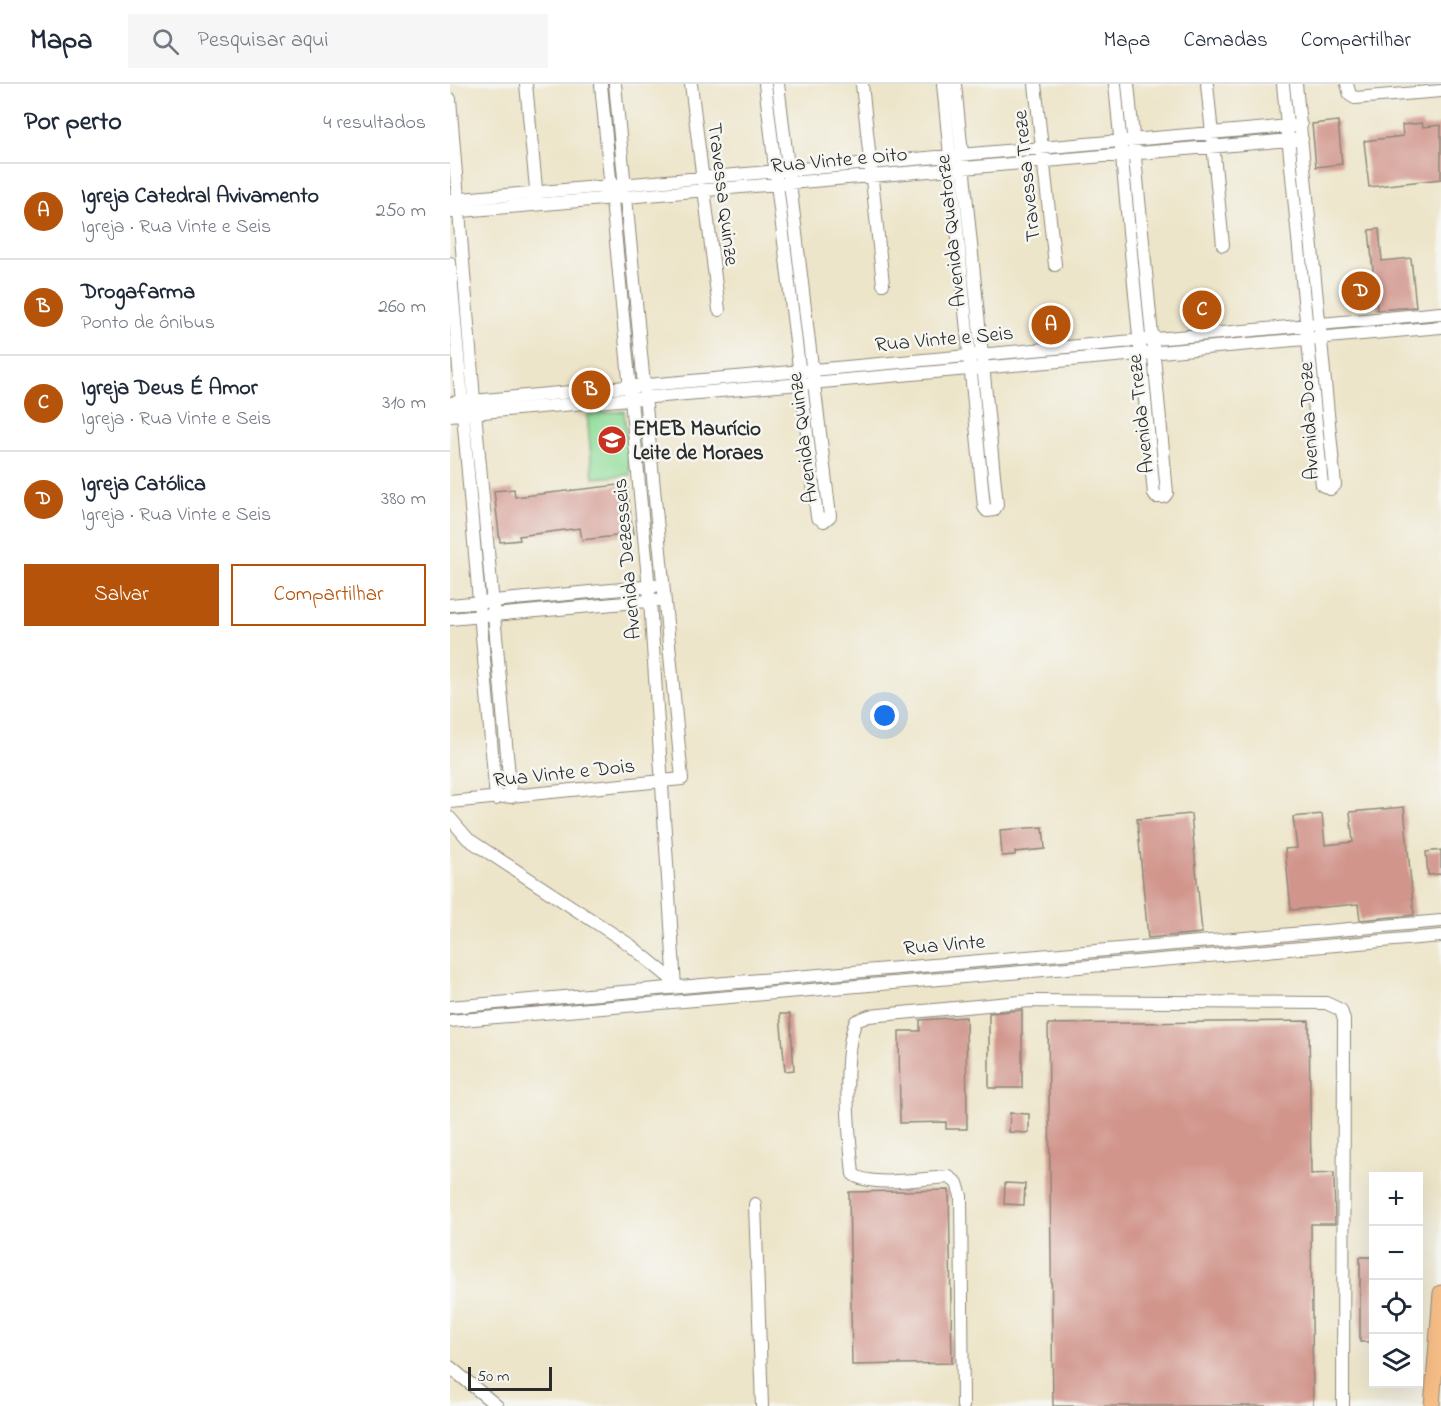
<!DOCTYPE html>
<html lang="pt">
<meta charset="utf-8">
<style>
body{margin:0;font-family:"Indie Flower",sans-serif;background:#f6f6f7;color:#1f2937}
.controls{position:absolute;right:18px;bottom:18px;display:grid;overflow:hidden;border-radius:0px;box-shadow:0 6px 24px #0002}
.controls button{width:54px;height:54px;display:grid;place-items:center;padding:0;border:0;border-bottom:2px solid #e0e1e3;background:#fff;color:#1f2937;font:30px sans-serif}
.scale{position:absolute;left:18px;bottom:15px;width:84px;box-sizing:border-box;padding-left:6px;border:3px solid #2b2b2b;border-top:0;font-size:16px;line-height:21px;white-space:nowrap;color:#2b2b2b;-webkit-text-stroke:4px #f6f6f2;paint-order:stroke}
.you{position:absolute;left:435px;top:632px;width:21px;height:21px;margin:-15px;border:4px solid #fff;border-radius:50%;background:#1a73e8;box-shadow:0 0 0 9px #1a73e833}
.badge{display:grid;place-items:center;width:39px;height:39px;border-radius:50%;background:#b45309;color:#fff;font-size:20px;font-weight:700}
.pin{position:absolute;translate:-50% -50%;border:3px solid #fff;box-shadow:0 2px 6px #0006}
.list{margin:0;padding:0;list-style:none}
h2{display:flex;justify-content:space-between;align-items:center;height:78px;margin:0;padding:0 24px;font-size:26px}
h2 small{font-size:20px;font-weight:400;color:#747a83}
.list li{display:grid;grid-template-columns:39px 1fr auto;gap:18px;align-items:center;box-sizing:border-box;height:96px;padding:0 24px;border-top:2px solid #e0e1e3}
.list b{display:block;font-size:22px;white-space:nowrap}
.list p{margin:0;font-size:20px;white-space:nowrap;color:#747a83}
.list em{font-size:20px;font-style:normal;color:#747a83}
.actions{display:flex;gap:12px;padding:18px 24px}
.actions a{flex:1;padding:14px 0;border:2px solid #b45309;border-radius:0px;text-align:center;font-size:21px;color:#b45309}
.actions .main{background:#b45309;color:#fff}
.icon{flex:none;width:33px;height:33px;fill:none;stroke:currentColor;stroke-width:2;stroke-linecap:round;stroke-linejoin:round}
.map{position:relative;flex:none;width:991px;height:1322px;overflow:hidden}
header{display:flex;align-items:center;gap:36px;box-sizing:border-box;height:84px;padding:0 30px;background:#fff;border-bottom:2px solid #e0e1e3}
header strong{font-size:28px}
nav{display:flex;gap:33px;margin-inline-start:auto;font-size:21px}
.search{width:420px;height:54px;background:#f6f6f7;display:flex;align-items:center;gap:15px;box-sizing:border-box;padding:0 21px;border-radius:0px;color:#747a83;font-size:22px}
main{display:flex}
aside{flex:1;background:#fff}
.map>svg:first-child{display:block}
.green{fill:#92de9b;stroke:#5e8463;stroke-width:1.5}
.building{fill:#d1958c}
.lines{fill:none;stroke-linecap:round;stroke-linejoin:round}
.minor-casing{stroke:#8c887a;stroke-width:14}
.major-casing{stroke:#8c887a;stroke-width:17}
.minor{stroke:#fff;stroke-width:12}
.major{stroke:#f7be87;stroke-width:15}
.labels{text-anchor:middle;stroke-width:5;stroke-linejoin:round;paint-order:stroke}
.street-label{font-size:21px;fill:#2b2b2b;stroke:#f6f6f2}
.poi-label{font-size:21px;font-weight:bold;fill:#2b2b2b;stroke:#f6f6f2;text-anchor:start}
</style>
<header>
<strong>Mapa</strong>
<div class="search"><svg class="icon" aria-label="search" viewBox="0 0 24 24"><circle cx="10" cy="10" r="6"/><path d="M15 15l6 6"/></svg>Pesquisar aqui</div>
<nav><a>Mapa</a><a>Camadas</a><a>Compartilhar</a></nav>
</header>
<main>
<aside>
<h2>Por perto<small>4 resultados</small></h2>
<ul class="list">
<li><span class="badge">A</span><div><b>Igreja Catedral Avivamento</b><p>Igreja · Rua Vinte e Seis</p></div><em>250 m</em></li>
<li><span class="badge">B</span><div><b>Drogafarma</b><p>Ponto de ônibus</p></div><em>260 m</em></li>
<li><span class="badge">C</span><div><b>Igreja Deus É Amor</b><p>Igreja · Rua Vinte e Seis</p></div><em>310 m</em></li>
<li><span class="badge">D</span><div><b>Igreja Católica</b><p>Igreja · Rua Vinte e Seis</p></div><em>380 m</em></li>
</ul>
<div class="actions"><a class="main">Salvar</a><a>Compartilhar</a></div>
</aside>
<div class="map">
<svg width="991" height="1322" viewBox="0 0 991 1322">
<rect width="100%" height="100%" fill="#f6f6f2"/>
<filter id="ink" filterUnits="userSpaceOnUse"><feTurbulence type="fractalNoise" baseFrequency=".0167" numOctaves="2"/><feDisplacementMap in="SourceGraphic" scale="12" xChannelSelector="R" yChannelSelector="G"/><feConvolveMatrix kernelMatrix="1 2 1 2 8 2 1 2 1" color-interpolation-filters="sRGB"/></filter>
<filter id="wash" filterUnits="userSpaceOnUse"><feTurbulence type="fractalNoise" baseFrequency=".008" numOctaves="4" result="noise"/><feDisplacementMap in="SourceGraphic" scale="24" xChannelSelector="R" yChannelSelector="G"/><feGaussianBlur stdDeviation="1.35" result="paint"/><feColorMatrix in="noise" values="0 0 0 0 0 0 0 0 0 0 0 0 0 0 0 0 0 1.4 0 .05"/><feComposite in="paint" operator="in"/></filter>
<g filter="url(#wash)">
<rect width="100%" height="100%" fill="#ede5c9"/>
<!-- green -->
<path class="green" d="M174,327L180,391L143,394L137,331Z"/>
<g id="blocks">
<!-- building -->
<path class="building" d="M888,37L892,80L866,83L862,40Z
M972,39L973,43L991,41V95L919,103L914,57L953,52L952,41Z
M929,145L932,177L961,174L966,223L927,226L919,146Z
M177,400L183,450L132,456L130,444L69,452L70,456L50,458L44,407L64,405L65,413Z
M954,723L964,831L910,836L908,820L841,826L835,765L847,764L843,733L872,730L875,761L903,758L900,728Z
M741,730L752,849L698,854L687,735Z
M593,743L595,765L565,768V771L552,772L550,746Z
M991,766V790L978,791L976,768Z
M572,926V1004H539V929Z
M330,930H340L344,986L335,987Z
M516,933L517,1045H496V1038L450,1039L449,947H470V936Z
M859,937L861,1090L884,1089L885,1140H861L863,1322H603L598,940Z
M560,1029L579,1030V1049L559,1048Z
M555,1099L575,1100L574,1121L554,1120Z
M499,1106L502,1279L402,1281L399,1108Z
M910,1173H924V1258H910Z"/>
</g>
</g>
<g filter="url(#ink)">
<use href="#blocks" fill-opacity="0" stroke="#8c887a" stroke-width="1.5"/>
<g class="lines">
<!-- minor casing -->
<g class="minor-casing">
<path id="minor" d="M76,0L87,115
M151,0L200,516L225,903
M165,0L232,695
M241,0L269,226
M315,0L367,433L374,437L380,432L328,0
M412,0L433,200
M493,0L534,423L537,427L544,426L547,421L505,0
M585,0L605,181
M665,0L704,410L706,413H714L717,409L678,0
M757,0L773,161
M833,0L872,401L880,405L885,401L846,0
M897,0L900,11L905,14L991,7
M0,15L25,328L61,713
M0,116L851,41
M0,128L852,55
M0,179L46,715
M0,319L991,229
M0,331L991,243
M0,521L205,502
M0,535L208,516
M0,718L232,695
M0,734L18,755L180,861L225,898
M0,923L991,837
M0,937L991,852
M305,1120L312,1322
M0,1283L47,1322
M513,1322L511,1112L507,1099L499,1093C477,1094 419,1104 403,1090C399,1050 391,972 406,937L419,932L581,917L876,919L891,926L894,936L893,1322"/>
</g>
<!-- major casing -->
<g class="major-casing">
<path id="major" d="M982,1322L991,1209"/>
</g>
<!-- minor -->
<use href="#minor" class="minor"/>
<!-- major -->
<use href="#major" class="major"/>
</g>
</g>
<!-- icons -->
<defs>
<g id="school-disc" transform="scale(1.5)"><circle r="9.5" fill="#c8321e" stroke="#f6f6f2"/><path d="M0-5L7-2L0 1L-7-2ZM-4 1L0 2.5L4 1V4Q0 6-4 4Z" fill="#fff"/></g>
</defs>
<g fill-rule="evenodd">
<use href="#school-disc" x="162" y="356"/>
</g>
<g class="labels">
<!-- street labels -->
<g class="street-label">
<text transform="translate(389 75) rotate(-5)" y="7">Rua Vinte e Oito</text>
<text transform="translate(576 92) rotate(-96)" y="7">Travessa Treze</text>
<text transform="translate(274 110) rotate(83)" y="7">Travessa Quinze</text>
<text transform="translate(500 147) rotate(-96)" y="7">Avenida Quatorze</text>
<text transform="translate(494 254) rotate(-5)" y="7">Rua Vinte e Seis</text>
<text transform="translate(690 330) rotate(-96)" y="7">Avenida Treze</text>
<text transform="translate(858 337) rotate(-93)" y="7">Avenida Doze</text>
<text transform="translate(352 354) rotate(-97)" y="7">Avenida Quinze</text>
<text transform="translate(176 475) rotate(-95)" y="7">Avenida Dezesseis</text>
<text transform="translate(114 688) rotate(-6)" y="7">Rua Vinte e Dois</text>
<text transform="translate(494 860) rotate(-5)" y="7">Rua Vinte</text>
</g>
<!-- poi labels -->
<g class="poi-label">
<text x="183" y="351">EMEB Maurício<tspan x="183" dy="24">Leite de Moraes</tspan></text>
</g>
</g>
</svg>
<div class="controls">
<button>+</button>
<button>−</button>
<button><svg class="icon" aria-label="locate" viewBox="0 0 24 24"><circle cx="12" cy="12" r="6"/><path d="M12 2v4M12 18v4M2 12h4M18 12h4"/></svg></button>
<button><svg class="icon" aria-label="layers" viewBox="0 0 24 24"><path d="M12 4l9 5-9 5-9-5zM3 14l9 5 9-5"/></svg></button>
</div>
<div class="scale">50 m</div>
<div class="you"></div>
<div class="pin badge" style="left:601px;top:241px">A</div>
<div class="pin badge" style="left:141px;top:306px">B</div>
<div class="pin badge" style="left:752px;top:226px">C</div>
<div class="pin badge" style="left:911px;top:207px">D</div>
</div>
</main>
